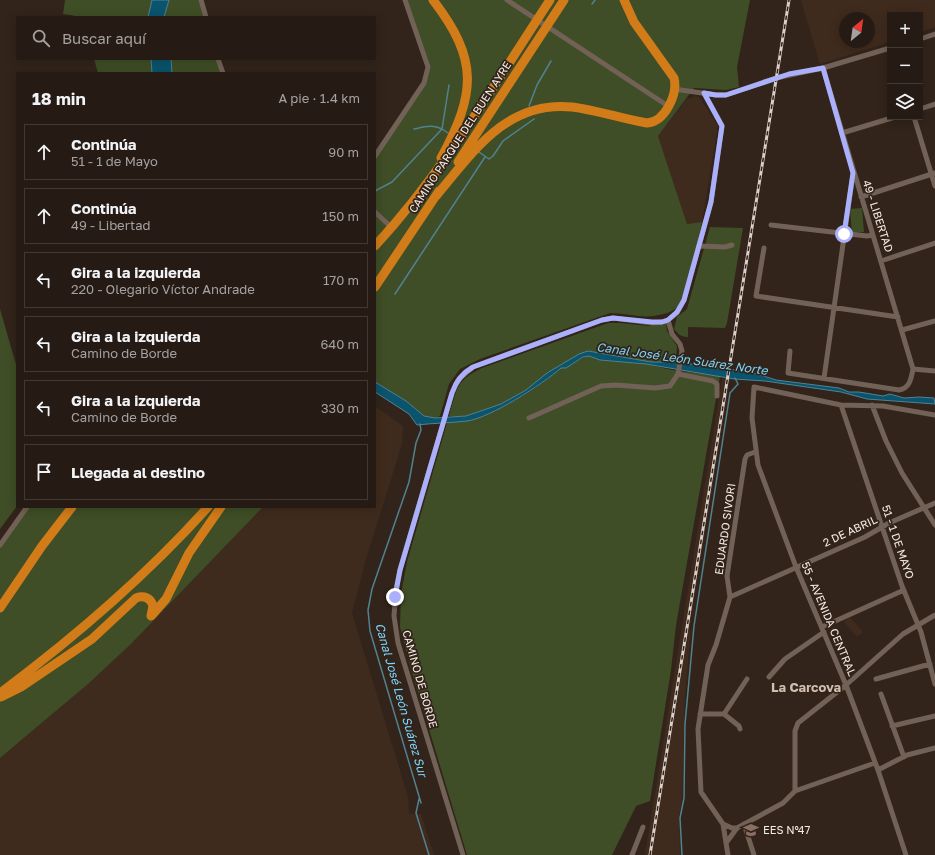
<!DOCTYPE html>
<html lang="es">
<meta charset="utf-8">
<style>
body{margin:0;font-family:"Golos Text",sans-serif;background:#2e241d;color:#f1f3f6}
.controls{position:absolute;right:12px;top:12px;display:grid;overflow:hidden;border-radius:0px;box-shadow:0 2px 10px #0003}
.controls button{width:36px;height:36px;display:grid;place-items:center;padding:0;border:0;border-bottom:1px solid #423934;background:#261b14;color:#f1f3f6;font:20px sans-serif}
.compass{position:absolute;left:839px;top:12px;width:36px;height:36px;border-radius:50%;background:#261b14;box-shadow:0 2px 10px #0003;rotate:29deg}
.stop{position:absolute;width:12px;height:12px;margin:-9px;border:3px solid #aab0fb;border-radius:50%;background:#fff}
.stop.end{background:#aab0fb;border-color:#fff;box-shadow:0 1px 4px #0008}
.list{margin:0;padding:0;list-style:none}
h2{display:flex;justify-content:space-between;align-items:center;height:52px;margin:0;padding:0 16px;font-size:17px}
h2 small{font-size:13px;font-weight:400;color:#a4a1a0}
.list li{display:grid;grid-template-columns:26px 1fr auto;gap:12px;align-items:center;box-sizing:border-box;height:56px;margin:0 8px 8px;padding:0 8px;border:1px solid #423934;border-radius:0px}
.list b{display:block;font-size:15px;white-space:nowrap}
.list p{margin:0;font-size:13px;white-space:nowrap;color:#a4a1a0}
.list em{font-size:13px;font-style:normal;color:#a4a1a0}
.icon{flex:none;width:22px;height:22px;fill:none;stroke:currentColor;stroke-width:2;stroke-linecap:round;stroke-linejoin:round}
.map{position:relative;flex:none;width:935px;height:855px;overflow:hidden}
.search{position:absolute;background:#261b14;box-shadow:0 2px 10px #0003;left:16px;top:16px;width:360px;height:44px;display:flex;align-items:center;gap:10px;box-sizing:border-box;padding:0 14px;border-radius:0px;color:#a4a1a0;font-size:15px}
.panel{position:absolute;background:#261b14;box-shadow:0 2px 10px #0003;left:16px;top:72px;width:360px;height:436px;border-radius:0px}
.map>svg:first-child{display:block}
.built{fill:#3f2b1d;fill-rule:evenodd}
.green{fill:#3f4e26}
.water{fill:#0a546d;stroke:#518291}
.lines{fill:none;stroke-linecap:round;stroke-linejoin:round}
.stream{stroke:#518291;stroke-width:1.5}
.minor{stroke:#726156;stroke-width:5}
.motorway{stroke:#d27c19;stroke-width:9}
.rail-casing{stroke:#dbd0c9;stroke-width:3}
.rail{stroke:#32241a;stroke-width:1.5;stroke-dasharray:4.5;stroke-linecap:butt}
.route{stroke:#aab0fb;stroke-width:5}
.labels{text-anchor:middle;stroke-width:3.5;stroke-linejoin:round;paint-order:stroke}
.street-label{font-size:11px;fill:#f6ece5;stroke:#32241a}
.poi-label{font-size:11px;fill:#f6ece5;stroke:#32241a;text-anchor:start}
.water-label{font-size:12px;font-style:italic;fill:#7cd5fb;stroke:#32241a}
.quarter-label{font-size:13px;font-weight:bold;fill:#d1beb1;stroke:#32241a}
</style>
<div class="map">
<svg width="935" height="855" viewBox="0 0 935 855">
<rect width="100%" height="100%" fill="#32241a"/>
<!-- built -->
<path class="built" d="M801,0H935V27L920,32V15H890V42L820,64ZM845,18H869V42H845Z
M695,96L699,97L718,126L702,222L687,224L658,136L687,99Z
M722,379H730L728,392L689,630L691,631L685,696L682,798L679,816L680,855H645Z
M375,406L403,426L402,444L366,559L352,613L408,797L409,814H421L434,855H0V758L88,684L131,644L263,507H375Z
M850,617L863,632L857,637L844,622Z"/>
<!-- green -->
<path class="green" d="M65,0H152L148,17H82L63,14Z
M169,0H201L206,17H164Z
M405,0H750L737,67L739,87L726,90L694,88L658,136L687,224L702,222C698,240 687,296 676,308C671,313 661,315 653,316C642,318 623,313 610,313L480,359L460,369L449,384L440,416L435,418L424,416L406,401L375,382V156L428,74Z
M94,59H151L152,73H98Z
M171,59H218L223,73H172Z
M862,208L864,232L852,233L850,209Z
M710,227L743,228L727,323L725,328L688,327V337C681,337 678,334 674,329L677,317L687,309Z
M0,309L17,368V506L0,529Z
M608,323H620L649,326L666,323L667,331L677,346L676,362H651L588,351L562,364L526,390L501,404L466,416H449C457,389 455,381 482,368Z
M589,356L600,360L646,364L672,370L720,376L676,625L671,670L650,801L636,806L612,855H467L412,673L400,627L401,594L407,562L447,423C454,421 462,422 469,420C496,414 540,387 561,368C571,367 579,358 589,356Z
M27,507H263L131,644L88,684L0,758V545Z"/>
<!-- water -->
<path class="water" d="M152,0H169L164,17H148Z
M151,59H171L172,73H152Z
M588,351L651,362H676L751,372L776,380L839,388L849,392H859L883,396L890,394L904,398L919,397L934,398L935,404L867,399L841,392L765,381L734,379L646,364L600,360L589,356L583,357L566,368H561C543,384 490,418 467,421C450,423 434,423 417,425L409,414L375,392V382L406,401L424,416L435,418L466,416L501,404L526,390L547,373L579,354Z"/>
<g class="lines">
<!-- stream -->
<path class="stream" d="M592,4L595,0
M529,106L537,85L551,61
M414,129C424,127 433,124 442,129L449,85
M479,152L489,159L493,156L503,141L534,119
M375,191L392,182L442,129L448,133
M395,294L485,157
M420,424L421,430L416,443L409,482L372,589L368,610L370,631L421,803
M419,799L416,813L429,855
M682,855L680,818L684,798L685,724L694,626L730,393L738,384L735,378"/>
<!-- minor -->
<path class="minor" d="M201,0L206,17
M507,0L668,106
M920,39L935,34
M218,59L223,73
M674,89L716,95H726L776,78L823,68L890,48
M920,109L935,104
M914,117L935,186
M842,133L895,117
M375,156L424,83L428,67L405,0
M861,197L935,173
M375,212L392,228
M771,225L867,236L873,235
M700,246L725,247L732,245
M764,248L756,296L898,317
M881,261L935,243
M902,330L935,321
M790,351L788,373L899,390C910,388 911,379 913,369L823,68
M913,369L935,371
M678,374L713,381L717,384V396
M824,378L853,174
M841,405L902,586L921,632L935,684
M872,405L886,441L902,473L935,525
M529,418L601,386L616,385L655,388L670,386L678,374L682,351L680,344L672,334L668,320
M0,545L27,507
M730,597L865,537L889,523L935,503
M822,627L904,590
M769,677L785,659L824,632
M876,679L930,664
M881,694L904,757
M700,714H724L747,679
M724,714L739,726L740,729
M892,726L935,716
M878,770L907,755L935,748
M795,791V731L798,723L846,685L903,634L935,615
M723,824L732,828H737
M744,824L754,855
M726,843L723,824L701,792L698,729L708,665L716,645L730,597L727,576L745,459L747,455L755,452
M463,855L398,643L394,616L396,589L400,570L452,393L458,380L473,367L602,320L613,318L652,323L662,322L668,320L677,313L684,300L711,202L722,126L704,93
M632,855L643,827
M728,855L726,843L737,828L783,803L795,791L875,763
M906,855L878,770L846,685L796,567L758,465L752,418L754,387L841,405L883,406L935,415"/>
<!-- motorway -->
<path class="motorway" d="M433,0C479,60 476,93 441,158
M458,162L564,0
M436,196C473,152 507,100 572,107C597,110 622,119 647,123C665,122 678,94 674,78L634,22L624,0
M375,246C444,171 494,85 550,0
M375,287L439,191
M0,608L42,546L72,507
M152,615L166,599L189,553L221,507
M0,693C75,637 145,577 208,507
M1,697L21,687L92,639L136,598C144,595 151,598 153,606L151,616"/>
<!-- rail casing -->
<g class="rail-casing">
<path id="rail" d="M650,855L789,0"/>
</g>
<!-- rail -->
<use href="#rail" class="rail"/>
</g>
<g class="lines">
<!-- route -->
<path class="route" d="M395,597L400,570L452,393C456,381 462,373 473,367L602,320L613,318L652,322H662L668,320L677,312L684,300L711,202L722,126L704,93L716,95H726L789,74L823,68L853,173L844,234"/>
</g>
<!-- icons -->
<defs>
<g id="school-bare" transform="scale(1.2)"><path d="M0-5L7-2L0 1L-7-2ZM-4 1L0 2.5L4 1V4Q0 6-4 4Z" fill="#8d6e63" stroke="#32241a" stroke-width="2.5" paint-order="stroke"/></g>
</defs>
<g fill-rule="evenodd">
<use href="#school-bare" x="751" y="830"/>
</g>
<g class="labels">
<!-- street labels -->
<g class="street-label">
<text transform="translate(460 137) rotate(-57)" y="4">CAMINO PARQUE DEL BUEN AYRE</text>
<text transform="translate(878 216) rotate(72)" y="4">49 - LIBERTAD</text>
<text transform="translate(725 529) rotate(-82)" y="4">EDUARDO SIVORI</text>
<text transform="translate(850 531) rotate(-25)" y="4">2 DE ABRIL</text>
<text transform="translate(898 542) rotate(71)" y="4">51 - 1 DE MAYO</text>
<text transform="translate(829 619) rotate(67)" y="4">55 - AVENIDA CENTRAL</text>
<text transform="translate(420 679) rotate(74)" y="4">CAMINO DE BORDE</text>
</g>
<!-- poi labels -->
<g class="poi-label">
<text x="763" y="834">EES N°47</text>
</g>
<!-- water labels -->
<g class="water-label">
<text transform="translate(682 359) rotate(8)" y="4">Canal José León Suárez Norte</text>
<text transform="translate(401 700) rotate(74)" y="4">Canal José León Suárez Sur</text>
</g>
<!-- quarter labels -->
<g class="quarter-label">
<text x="806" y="692">La Carcova</text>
</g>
</g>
</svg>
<div class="controls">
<button>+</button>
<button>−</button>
<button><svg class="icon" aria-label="layers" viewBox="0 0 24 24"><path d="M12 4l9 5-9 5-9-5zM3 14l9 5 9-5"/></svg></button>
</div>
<svg class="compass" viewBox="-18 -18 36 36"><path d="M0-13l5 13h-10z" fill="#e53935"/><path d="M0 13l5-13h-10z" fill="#a4a1a0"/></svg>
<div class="stop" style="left:844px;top:234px"></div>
<div class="stop end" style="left:395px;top:597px"></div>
<div class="search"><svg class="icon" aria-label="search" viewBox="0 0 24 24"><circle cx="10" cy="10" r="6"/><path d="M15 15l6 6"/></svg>Buscar aquí</div>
<section class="panel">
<h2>18 min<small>A pie · 1.4 km</small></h2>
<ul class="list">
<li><svg class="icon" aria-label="ahead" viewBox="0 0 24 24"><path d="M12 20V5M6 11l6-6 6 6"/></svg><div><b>Continúa</b><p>51 - 1 de Mayo</p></div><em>90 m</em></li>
<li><svg class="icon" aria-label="ahead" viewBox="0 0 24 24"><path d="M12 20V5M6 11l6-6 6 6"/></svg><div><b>Continúa</b><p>49 - Libertad</p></div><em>150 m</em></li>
<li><svg class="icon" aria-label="left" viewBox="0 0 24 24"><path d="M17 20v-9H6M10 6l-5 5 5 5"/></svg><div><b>Gira a la izquierda</b><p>220 - Olegario Víctor Andrade</p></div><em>170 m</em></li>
<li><svg class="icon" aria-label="left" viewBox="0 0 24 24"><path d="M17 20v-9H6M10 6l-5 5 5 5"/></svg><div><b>Gira a la izquierda</b><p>Camino de Borde</p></div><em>640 m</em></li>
<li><svg class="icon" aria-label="left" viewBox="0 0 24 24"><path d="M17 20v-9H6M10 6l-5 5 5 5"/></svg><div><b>Gira a la izquierda</b><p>Camino de Borde</p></div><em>330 m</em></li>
<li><svg class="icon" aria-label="arrive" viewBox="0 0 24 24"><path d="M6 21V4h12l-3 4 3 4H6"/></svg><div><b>Llegada al destino</b></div></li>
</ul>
</section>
</div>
